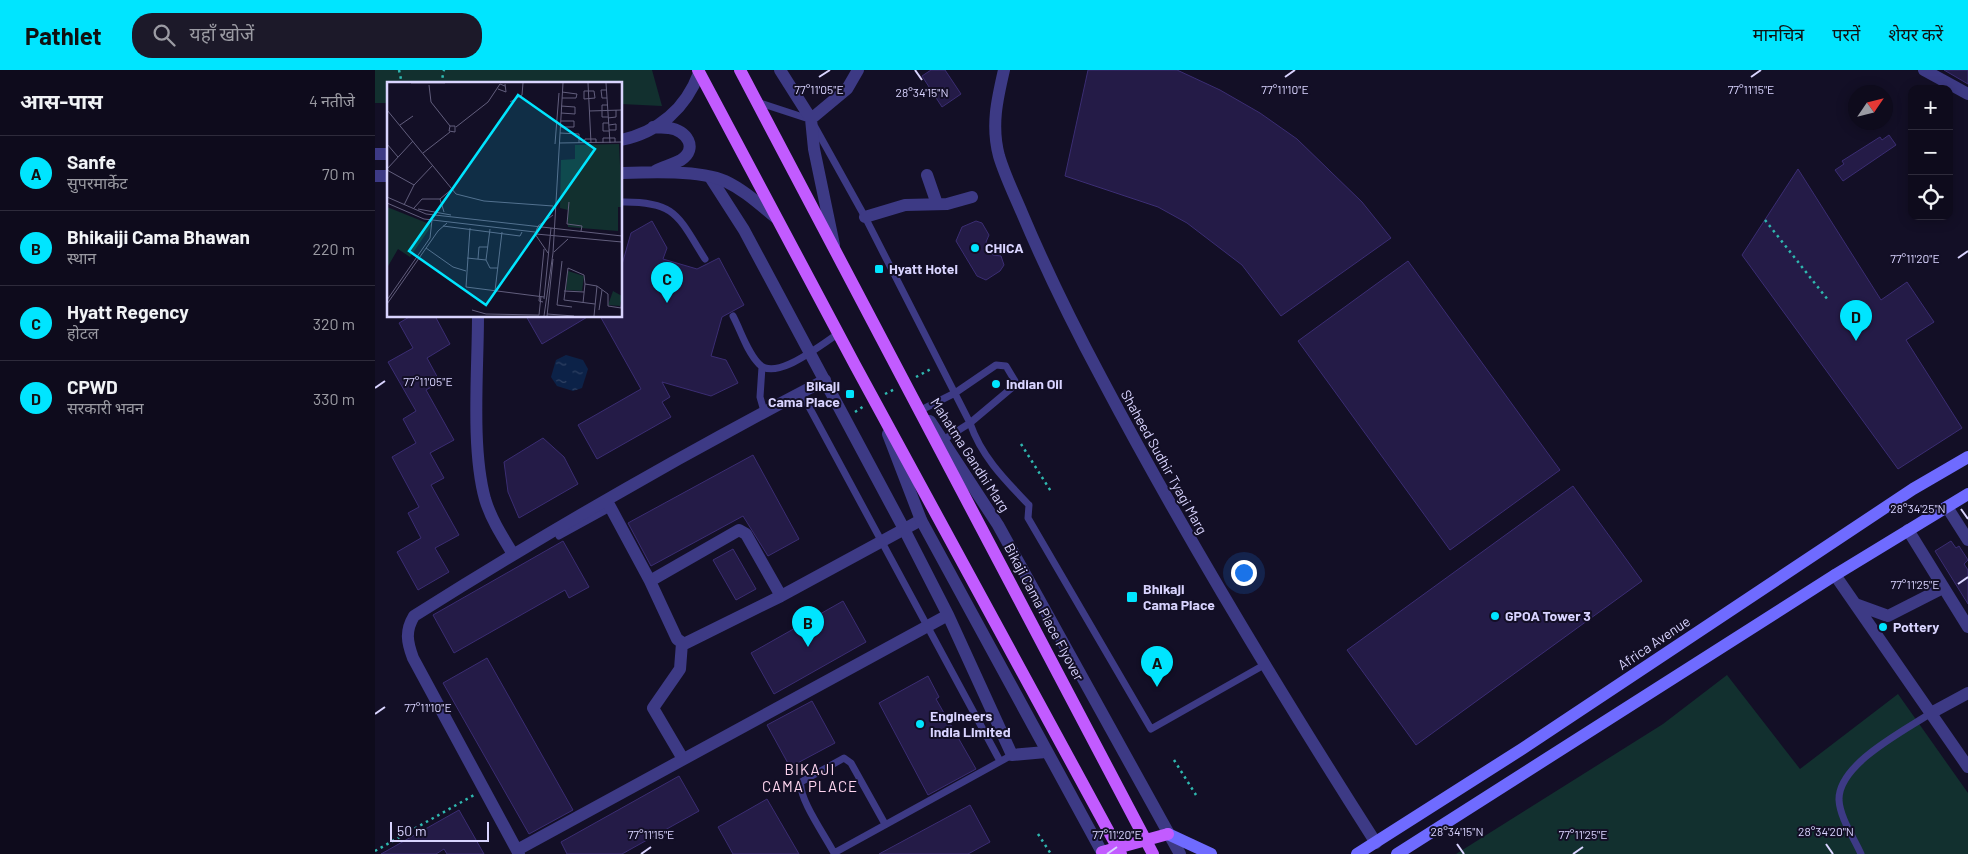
<!DOCTYPE html>
<html lang="hi">
<meta charset="utf-8">
<style>
body{margin:0;font-family:Barlow,"Noto Sans Devanagari",sans-serif;background:#1c1929;color:#f1f3f6}
.controls{position:absolute;right:15px;top:15px;display:grid;overflow:hidden;border-radius:10px;box-shadow:0 2px 12px #0003}
.controls button{width:45px;height:45px;display:grid;place-items:center;padding:0;border:0;border-bottom:1px solid #2e2b3b;background:#0e0b1c;color:#f1f3f6;font:25px sans-serif}
.compass{position:absolute;left:1473px;top:15px;width:45px;height:45px;border-radius:50%;background:#0e0b1c;box-shadow:0 2px 12px #0003;rotate:55deg}
.scale{position:absolute;left:15px;bottom:12px;width:99px;box-sizing:border-box;padding-left:5px;border:2px solid #d9d4ff;border-top:0;font-size:14px;line-height:18px;white-space:nowrap;color:#d9d4ff;-webkit-text-stroke:4px #130f26;paint-order:stroke}
.you{position:absolute;left:868px;top:502px;width:18px;height:18px;margin:-12px;border:4px solid #fff;border-radius:50%;background:#1a73e8;box-shadow:0 0 0 8px #1a73e833}
.badge{display:grid;place-items:center;width:32px;height:32px;border-radius:50%;background:#00e5ff;color:#111;font-size:16px;font-weight:700}
.pin{position:absolute;translate:-50% -41px;filter:drop-shadow(0 1px 2px #0008)}
.pin::after{content:'';position:absolute;top:26px;width:18px;height:15px;background:inherit;clip-path:polygon(0 0,100% 0,50% 100%)}
.list{margin:0;padding:0;list-style:none}
h2{display:flex;justify-content:space-between;align-items:center;height:65px;margin:0;padding:0 20px;font-size:21px}
h2 small{font-size:16px;font-weight:400;color:#9b9ba3}
.list li{display:grid;grid-template-columns:32px 1fr auto;gap:15px;align-items:center;box-sizing:border-box;height:75px;padding:0 20px;border-top:1px solid #2e2b3b}
.list b{display:block;font-size:19px;white-space:nowrap}
.list p{margin:0;font-size:16px;white-space:nowrap;color:#9b9ba3}
.list em{font-size:16px;font-style:normal;color:#9b9ba3}
.icon{flex:none;width:28px;height:28px;fill:none;stroke:currentColor;stroke-width:2;stroke-linecap:round;stroke-linejoin:round}
.map{position:relative;flex:none;width:1593px;height:784px;overflow:hidden}
header{display:flex;align-items:center;gap:30px;box-sizing:border-box;height:70px;padding:0 25px;background:#00e5ff;color:#111}
header strong{font-size:24px}
nav{display:flex;gap:28px;margin-inline-start:auto;font-size:18px}
.search{width:350px;height:45px;background:#1c1929;display:flex;align-items:center;gap:12px;box-sizing:border-box;padding:0 18px;border-radius:20px;color:#9b9ba3;font-size:19px}
main{display:flex}
aside{flex:1;background:#0e0b1c}
.map>svg:first-child{display:block}
.green{fill:#12302f}
.water{fill:url(#water-ripples)}
.building{fill:#241b47;stroke:#3b2d73}
.lines{fill:none;stroke-linecap:round;stroke-linejoin:round}
.path{stroke:#2fb8b0;stroke-width:2.5;stroke-dasharray:2.5 4;stroke-linecap:butt}
.service{stroke:#3d3a85;stroke-width:7}
.minor{stroke:#3d3a85;stroke-width:12}
.tertiary{stroke:#3d3a85;stroke-width:12}
.secondary{stroke:#6f6bff;stroke-width:12}
.primary{stroke:#c25bff;stroke-width:12}
.ticks{fill:none;stroke:#d9d4ff;stroke-width:2}
.poi-dot{fill:#00e5ff;stroke:#130f26;stroke-width:2}
.labels{text-anchor:middle;stroke-width:4;stroke-linejoin:round;paint-order:stroke}
.poi-label{font-size:14px;font-weight:bold;fill:#d9d4ff;stroke:#130f26;text-anchor:start}
.street-label{font-size:14px;fill:#d9d4ff;stroke:#130f26}
.neighbourhood-label{font-size:15px;letter-spacing:1px;fill:#ffd6f0;stroke:#130f26}
.inset-road{fill:none;stroke:#625e7d;stroke-width:1}
.view{fill:#00e5ff;fill-opacity:0.15;stroke:#00e5ff;stroke-width:2.5}
.inset-edge{fill:none;stroke:#d9d4ff;stroke-width:2.5}
.ticks-label{font-size:12px;text-anchor:middle;fill:#d9d4ff;stroke:#130f26;stroke-width:4;stroke-linejoin:round;paint-order:stroke}
</style>
<header>
<strong>Pathlet</strong>
<div class="search"><svg class="icon" aria-label="search" viewBox="0 0 24 24"><circle cx="10" cy="10" r="6"/><path d="M15 15l6 6"/></svg>यहाँ खोजें</div>
<nav><a>मानचित्र</a><a>परतें</a><a>शेयर करें</a></nav>
</header>
<main>
<aside>
<h2>आस-पास<small>4 नतीजे</small></h2>
<ul class="list">
<li><span class="badge">A</span><div><b>Sanfe</b><p>सुपरमार्केट</p></div><em>70 m</em></li>
<li><span class="badge">B</span><div><b>Bhikaiji Cama Bhawan</b><p>स्थान</p></div><em>220 m</em></li>
<li><span class="badge">C</span><div><b>Hyatt Regency</b><p>होटल</p></div><em>320 m</em></li>
<li><span class="badge">D</span><div><b>CPWD</b><p>सरकारी भवन</p></div><em>330 m</em></li>
</ul>
</aside>
<div class="map">
<svg width="1593" height="784" viewBox="0 0 1593 784">
<defs>
<pattern id="water-ripples" width="26" height="14" patternUnits="userSpaceOnUse" patternTransform="scale(1.25)"><rect width="26" height="14" fill="#0c2248"/><path d="M2 4q2-2 4 0t4 0M15 11q2-2 4 0t4 0" fill="none" stroke="#2f4163"/></pattern>
</defs>
<rect width="100%" height="100%" fill="#130f26"/>
<!-- green -->
<path class="green" d="M0,0H277L287,36L246,34V14H14V33H0Z
M1352,605L1425,699L1523,624L1593,723V784H1081L1288,654Z"/>
<!-- water -->
<path class="water" d="M191,285L208,290L213,299L207,318L198,321L182,316L176,307L181,290Z"/>
<!-- building -->
<path class="building" d="M556,0H570L586,24L567,37L547,6Z
M713,0H802L845,20L885,43L922,69L987,132L1016,168L906,246L867,195L812,153L783,137L690,106Z
M1569,0H1593V14Z
M1514,65L1521,75L1468,111L1460,100L1469,94L1467,91L1505,67L1507,70Z
M1423,99L1506,230L1532,212L1559,252L1531,270L1587,358L1523,399L1367,185Z
M277,151L292,178L288,189L322,199L344,188L369,235L347,247L336,286L351,290L363,313L336,326L287,312L295,327L287,332L296,347L222,389L203,355L266,319L225,246H246V198L256,163Z
M601,151L607,153L614,165L611,172L618,185L626,186L629,195L625,201L611,210L602,206L581,171L587,157Z
M1033,191L1185,400L1075,480L923,271Z
M36,246H60L75,274L52,288L65,312L51,320L79,370L55,383L69,408L56,415L84,465L60,478L74,502L43,520L22,482L46,468L33,443L44,437L17,387L41,373L28,349L41,341L13,292L38,278L24,253Z
M151,246H214L167,274Z
M168,368L189,387L203,414L144,448L133,422L129,392Z
M378,385L424,469L393,486L368,446L276,496L253,453Z
M1198,416L1267,511L1041,675L972,580Z
M188,471L214,517L194,528L190,520L79,583L58,545Z
M1576,471L1581,478L1584,476L1593,490L1589,494L1593,500V534L1560,481Z
M358,479L381,519L361,530L338,490Z
M468,531L491,572L399,624L376,583Z
M112,588L198,740L154,764L68,613Z
M553,606L564,627L561,629L601,699L553,725L504,633Z
M437,631L460,673L415,697L392,655Z
M304,706L324,741L247,784H192L186,772Z
M392,729L424,784H358L343,757Z
M595,735L615,772L593,784H504Z
M84,740L109,784H72L69,779L61,784H6Z"/>
<g class="lines">
<!-- path -->
<path class="path" d="M24,0L27,14
M66,14L69,0
M1390,150L1453,230
M541,307L556,299
M510,324L520,319
M480,342L489,336
M646,374L677,423
M799,690L821,725
M663,764L676,784
M0,781L99,725"/>
<!-- service -->
<path class="service" d="M382,32L434,49
M440,57L490,147L595,353L568,370
M246,132C301,131 303,146 330,189
M358,246C366,261 372,282 384,294C401,312 446,274 463,264
M387,297L385,327L389,341
M426,322L625,691
M548,339L580,323L621,295L631,296L640,311L639,316L595,353C606,386 630,410 654,435L653,448L776,659L889,595
M184,466L235,438
M510,754L476,693L469,688L426,712C423,728 451,767 459,783L637,685
M1486,784C1479,768 1465,748 1464,730C1463,694 1529,661 1556,643"/>
<!-- minor -->
<path class="minor" d="M405,0L436,49L439,79L459,175
M629,0C622,30 616,56 624,86C630,106 639,124 647,143C671,200 698,255 727,309C811,468 904,621 1001,773
M1549,0L1593,24
M436,49L472,19L483,0
M552,105L562,134
M335,107L369,160L529,459L573,545L637,685L671,682
M490,147L530,135L572,134L597,127
M103,246C103,301 96,378 110,429C116,449 127,466 138,484
M232,431L275,511L302,569L309,574L406,526L546,450
M1572,437L1593,470
M1533,460L1593,557
M1460,505L1593,697
M275,511L364,460L371,464L406,526
M1480,534L1513,546L1568,518
M307,573L305,599L278,638L308,689
M1556,643L1593,623
M142,780L573,545
M144,784L38,588C32,572 30,561 39,546C172,462 310,383 450,310"/>
<!-- tertiary -->
<path class="tertiary" d="M278,57C283,58 289,57 294,58C311,60 324,78 306,90C299,94 288,97 280,101
M246,70C284,62 311,38 324,3
M0,84H14
M246,103C274,102 325,100 350,111C369,120 384,134 400,147
M0,106H14
M555,351L623,455L805,784
M513,364L546,450L728,784"/>
<!-- secondary -->
<path class="secondary" d="M793,764L836,784
M982,784L1147,679L1538,419L1593,387
M1022,784L1460,505L1593,424"/>
<!-- primary -->
<path class="primary" d="M323,0L480,295L746,784
M365,0L778,784
M727,782L793,764"/>
</g>
<!-- ticks -->
<path class="ticks" d="M540,0L547,10M444,7L455,0M910,7L920,0M1376,7L1386,0M1583,188L1593,181M0,318L10,311M1586,439L1593,449M1583,514L1593,507M0,644L10,637M1082,774L1089,784M1451,774L1458,784M266,784L276,777M732,784L742,777M1198,784L1208,777"/>
<!-- markers -->
<g class="poi-dot">
<circle cx="600" cy="178" r="5"/>
<rect x="499" y="194" width="10" height="10" rx="2.5"/>
<circle cx="621" cy="314" r="5"/>
<rect x="470" y="319" width="10" height="10" rx="2.5"/>
<rect x="751" y="521" width="12" height="12" rx="2.5"/>
<circle cx="1120" cy="546" r="5"/>
<circle cx="1508" cy="557" r="5"/>
<circle cx="545" cy="654" r="5"/>
</g>
<g class="labels">
<!-- poi labels -->
<g class="poi-label">
<text x="610" y="183">CHICA</text>
<text x="514" y="204">Hyatt Hotel</text>
<text x="631" y="319">Indian Oil</text>
<text x="465" y="321" text-anchor="end">Bikaji<tspan x="465" dy="16">Cama Place</tspan></text>
<text x="768" y="524">Bhikaji<tspan x="768" dy="16">Cama Place</tspan></text>
<text x="1130" y="551">GPOA Tower 3</text>
<text x="1518" y="562">Pottery</text>
<text x="555" y="651">Engineers<tspan x="555" dy="16">India Limited</tspan></text>
</g>
<!-- street labels -->
<g class="street-label">
<text transform="translate(595 385) rotate(57)" y="5">Mahatma Gandhi Marg</text>
<text transform="translate(789 392) rotate(61)" y="5">Shaheed Sudhir Tyagi Marg</text>
<text transform="translate(669 542) rotate(62)" y="5">Bikaji Cama Place Flyover</text>
<text transform="translate(1279 573) rotate(-34)" y="5">Africa Avenue</text>
</g>
<!-- neighbourhood labels -->
<g class="neighbourhood-label">
<text x="435" y="705">BIKAJI<tspan x="435" dy="17">CAMA PLACE</tspan></text>
</g>
</g>
<!-- overview -->
<g transform="translate(12 12)">
<rect width="235" height="235" fill="#130f26"/>
<path d="M232,62L235,125H231V149L181,145V128L173,126L174,78L188,77V63ZM0,125L45,143L23,175L11,167L0,186ZM181,189L197,194L195,209L179,208ZM226,209L235,214L233,224L221,223Z" fill="#12302f"/>
<path class="inset-road" d="M24,1H58M201,1L204,61M219,1L223,61M42,3L44,20L63,44H68V50L62,49L63,44M111,7L119,10L118,2M220,8H214L215,16H220M197,9H207L208,16L197,17ZM175,10L190,12L189,16H175M123,20L135,13L136,1M221,23H215V35H221M174,24L188,25V32L174,31M0,28L69,112L97,119L166,124M202,29L235,28M221,36L229,35V28M222,41H216V49H222M13,43L26,34M222,43L229,42V48H222M69,45L101,20L113,2L118,4M173,45H187V39H174M173,51L192,52V61M172,61L235,60M197,61L198,57H209V61M216,61V56H228V60M0,62L11,75M168,62L172,11M36,71L63,50M0,87L26,59M0,88L27,103M0,115L39,132L235,154M182,120L180,142L195,144L194,149M0,121L37,137L148,150M17,123L27,103L46,83M27,126L35,117H53M31,127L64,133M57,130L53,117L65,107M56,144L133,154L135,150M83,146L79,205L157,215M149,152L235,160M39,166L66,185L79,189M167,170L181,157M161,171L148,152L151,144L166,133M80,176L99,178L103,147M91,177L92,165H101M99,178L103,186H111M175,179L170,223L185,225M210,204L221,212V224L234,226L235,216M108,209L115,150M177,209L197,210M157,217L164,146M0,218L43,156L45,138M156,220L152,219L157,167M196,221L198,202M0,222L51,149L60,141M85,228L99,232L152,233L154,214M212,228L215,208M160,232L187,234M157,234L166,171L176,1M160,234L166,177M207,234L210,204L198,202L197,193L181,186L177,218L208,222"/>
<path class="view" d="M131,13L208,67L99,223L22,169Z"/>
<rect width="235" height="235" class="inset-edge"/>
</g>
<g class="ticks-label">
<text x="1376" y="24">77°11'15"E</text>
<text x="444" y="24">77°11'05"E</text>
<text x="910" y="24">77°11'10"E</text>
<text x="547" y="27">28°34'15"N</text>
<text x="1540" y="193">77°11'20"E</text>
<text x="53" y="316">77°11'05"E</text>
<text x="1543" y="443">28°34'25"N</text>
<text x="1540" y="519">77°11'25"E</text>
<text x="53" y="642">77°11'10"E</text>
<text x="1082" y="766">28°34'15"N</text>
<text x="1451" y="766">28°34'20"N</text>
<text x="276" y="769">77°11'15"E</text>
<text x="742" y="769">77°11'20"E</text>
<text x="1208" y="769">77°11'25"E</text>
</g>
</svg>
<div class="controls">
<button>+</button>
<button>−</button>
<button><svg class="icon" aria-label="locate" viewBox="0 0 24 24"><circle cx="12" cy="12" r="6"/><path d="M12 2v4M12 18v4M2 12h4M18 12h4"/></svg></button>
</div>
<svg class="compass" viewBox="-18 -18 36 36"><path d="M0-13l5 13h-10z" fill="#e53935"/><path d="M0 13l5-13h-10z" fill="#9b9ba3"/></svg>
<div class="scale">50 m</div>
<div class="you"></div>
<div class="pin badge" style="left:782px;top:617px">A</div>
<div class="pin badge" style="left:433px;top:577px">B</div>
<div class="pin badge" style="left:292px;top:233px">C</div>
<div class="pin badge" style="left:1481px;top:271px">D</div>
</div>
</main>
